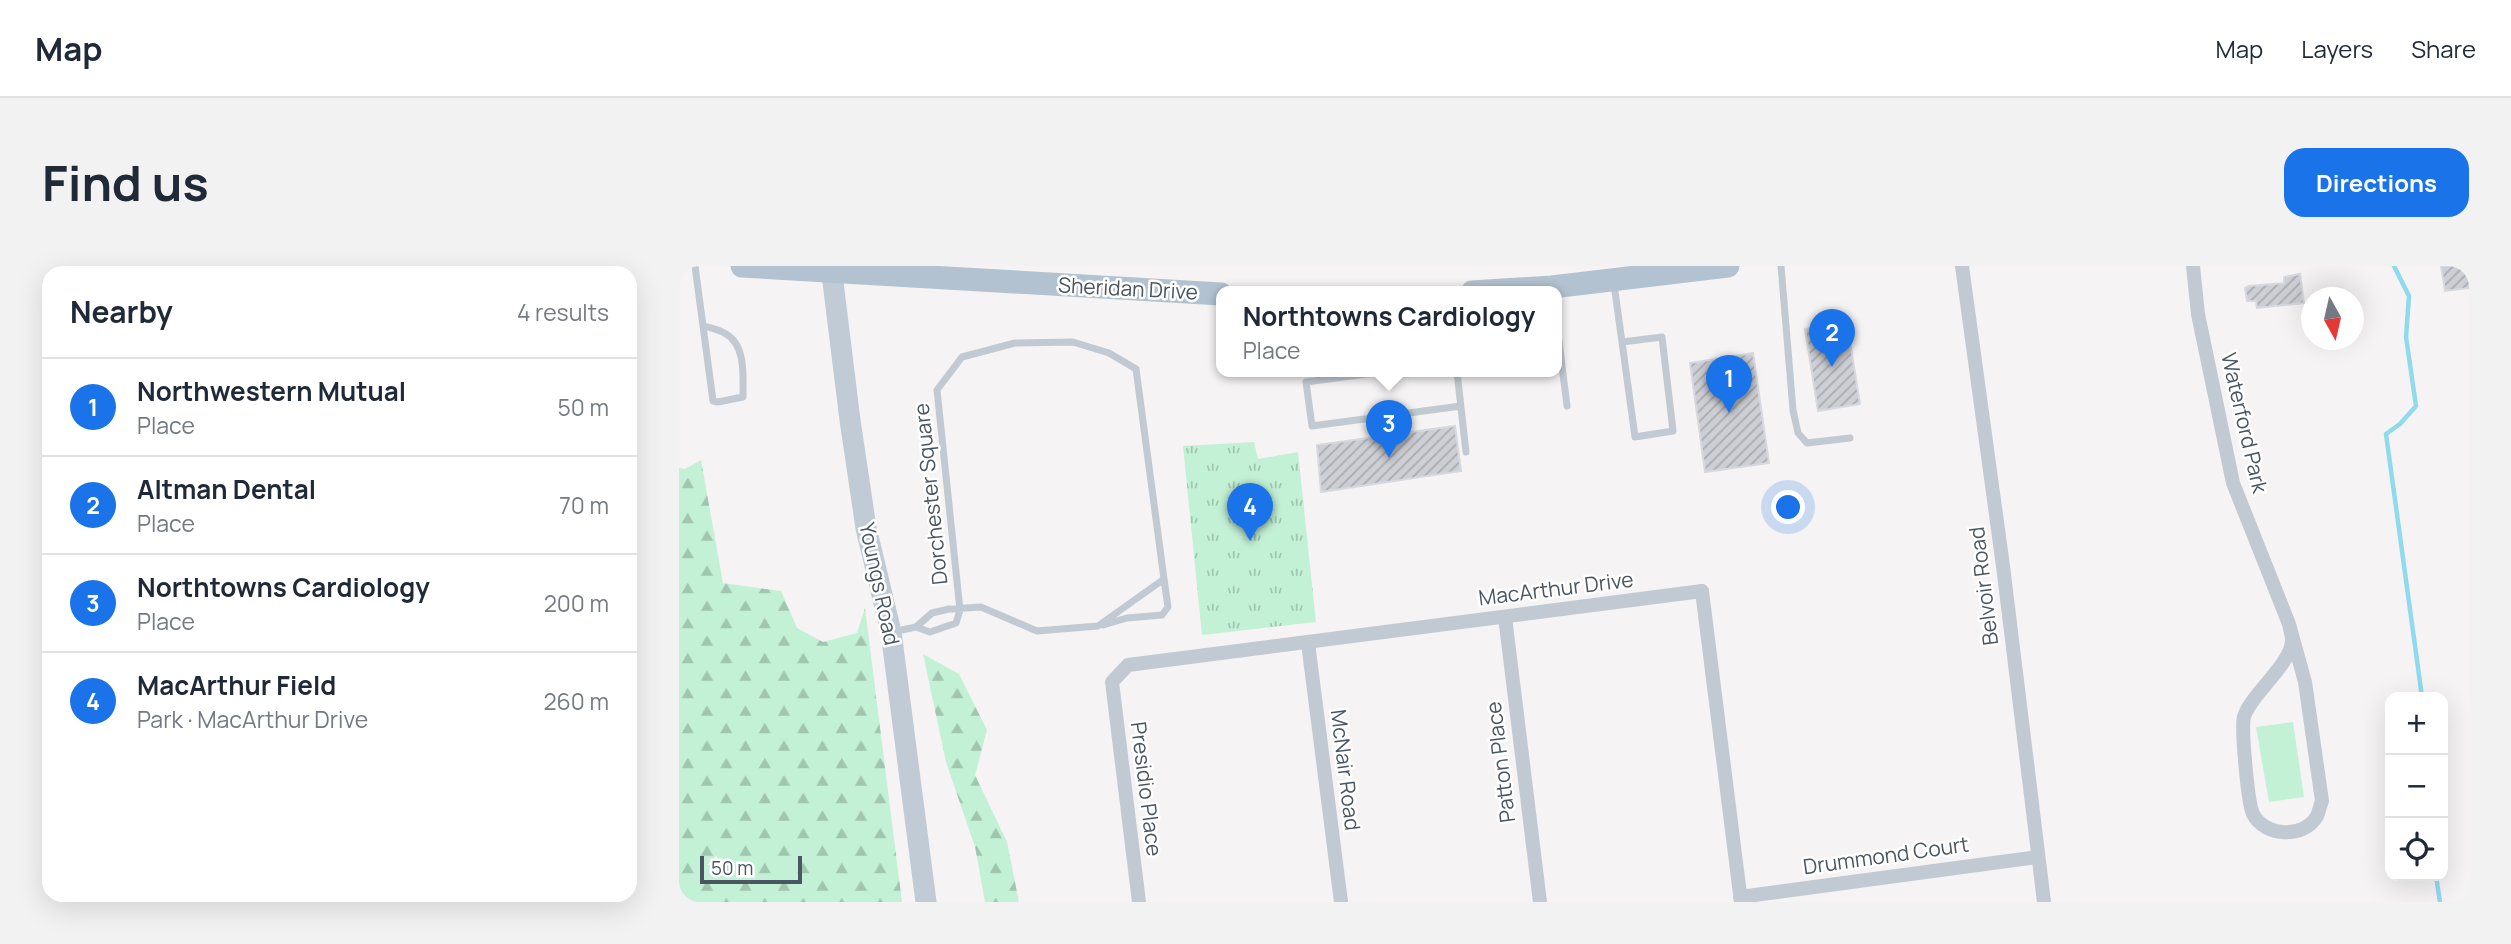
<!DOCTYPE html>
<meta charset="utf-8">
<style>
body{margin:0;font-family:Manrope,sans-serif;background:#f2f2f3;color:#1f2937}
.controls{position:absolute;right:21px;bottom:21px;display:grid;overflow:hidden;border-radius:14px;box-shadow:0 7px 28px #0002}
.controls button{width:63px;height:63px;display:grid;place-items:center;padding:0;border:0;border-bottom:2px solid #e0e1e3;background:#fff;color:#1f2937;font:35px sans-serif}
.compass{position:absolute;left:1622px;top:21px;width:63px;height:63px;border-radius:50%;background:#fff;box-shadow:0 7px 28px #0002;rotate:172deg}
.scale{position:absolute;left:21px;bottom:18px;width:102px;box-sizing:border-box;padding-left:7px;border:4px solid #4a5661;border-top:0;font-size:19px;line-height:24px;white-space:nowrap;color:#4a5661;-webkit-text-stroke:5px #fff;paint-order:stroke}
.you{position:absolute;left:1110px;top:242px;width:24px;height:24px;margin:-18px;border:5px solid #fff;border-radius:50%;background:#1a73e8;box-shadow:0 0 0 10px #1a73e833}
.badge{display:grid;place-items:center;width:46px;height:46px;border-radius:50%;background:#1a73e8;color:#fff;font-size:23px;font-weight:700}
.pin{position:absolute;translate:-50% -58px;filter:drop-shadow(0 2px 4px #0008)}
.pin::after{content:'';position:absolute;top:37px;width:24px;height:21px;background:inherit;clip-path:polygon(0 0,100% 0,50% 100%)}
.popup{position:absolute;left:537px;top:20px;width:346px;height:91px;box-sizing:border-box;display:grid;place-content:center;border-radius:14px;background:#fff;filter:drop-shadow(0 2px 5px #0005);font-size:23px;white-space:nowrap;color:#747a83}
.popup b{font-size:26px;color:#1f2937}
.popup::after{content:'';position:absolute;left:50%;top:100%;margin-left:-14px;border:14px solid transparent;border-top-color:#fff}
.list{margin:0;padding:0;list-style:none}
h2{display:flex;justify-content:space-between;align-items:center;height:91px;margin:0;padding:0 28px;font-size:30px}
h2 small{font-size:23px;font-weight:400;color:#747a83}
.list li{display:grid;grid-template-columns:46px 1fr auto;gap:21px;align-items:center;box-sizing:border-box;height:98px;padding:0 28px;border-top:2px solid #e0e1e3}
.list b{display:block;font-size:26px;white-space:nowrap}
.list p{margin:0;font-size:23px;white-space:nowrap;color:#747a83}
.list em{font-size:23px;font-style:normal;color:#747a83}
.icon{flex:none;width:38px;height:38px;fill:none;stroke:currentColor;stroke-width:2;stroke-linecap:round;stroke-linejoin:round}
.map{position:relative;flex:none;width:1790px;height:636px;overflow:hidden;border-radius:21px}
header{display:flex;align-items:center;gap:42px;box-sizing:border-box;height:98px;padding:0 35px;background:#fff;border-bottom:2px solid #e0e1e3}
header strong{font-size:33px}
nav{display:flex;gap:38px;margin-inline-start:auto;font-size:24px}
.intro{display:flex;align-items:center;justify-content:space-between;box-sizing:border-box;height:168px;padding:0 42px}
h1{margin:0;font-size:49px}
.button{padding:18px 32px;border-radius:21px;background:#1a73e8;color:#fff;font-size:24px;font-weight:700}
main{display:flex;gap:42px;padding:0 42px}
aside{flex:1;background:#fff;border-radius:21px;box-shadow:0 7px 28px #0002}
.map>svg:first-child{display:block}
.forest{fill:url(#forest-firs)}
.park{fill:url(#park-tufts)}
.pitch{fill:#c3f1d5}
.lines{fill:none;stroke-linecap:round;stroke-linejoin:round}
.stream{stroke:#90daee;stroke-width:4.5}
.building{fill:url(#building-hatch);stroke:#d7d9de;stroke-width:2}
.lane{stroke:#c1cad2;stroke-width:7}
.street{stroke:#c1cad2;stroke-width:14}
.secondary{stroke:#c1cbd6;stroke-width:21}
.primary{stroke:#b3c2d1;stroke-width:23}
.labels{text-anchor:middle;stroke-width:5;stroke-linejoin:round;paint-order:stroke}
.street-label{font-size:21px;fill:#4a5661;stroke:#fff}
</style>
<header>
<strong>Map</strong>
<nav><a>Map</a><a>Layers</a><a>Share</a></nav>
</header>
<div class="intro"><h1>Find us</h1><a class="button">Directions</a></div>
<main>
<aside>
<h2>Nearby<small>4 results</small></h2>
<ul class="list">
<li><span class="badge">1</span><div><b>Northwestern Mutual</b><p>Place</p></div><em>50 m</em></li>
<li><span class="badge">2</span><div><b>Altman Dental</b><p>Place</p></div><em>70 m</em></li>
<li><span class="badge">3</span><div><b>Northtowns Cardiology</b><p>Place</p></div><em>200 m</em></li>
<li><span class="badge">4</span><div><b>MacArthur Field</b><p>Park · MacArthur Drive</p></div><em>260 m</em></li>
</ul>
</aside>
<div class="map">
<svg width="1790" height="636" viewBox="0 0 1790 636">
<defs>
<pattern id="forest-firs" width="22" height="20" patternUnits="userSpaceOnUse" patternTransform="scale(1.75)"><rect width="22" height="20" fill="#c3f1d5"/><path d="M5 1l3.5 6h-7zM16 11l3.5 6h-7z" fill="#a0c6b0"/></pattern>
<pattern id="park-tufts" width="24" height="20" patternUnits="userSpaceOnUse" patternTransform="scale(1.75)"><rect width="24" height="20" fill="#c3f1d5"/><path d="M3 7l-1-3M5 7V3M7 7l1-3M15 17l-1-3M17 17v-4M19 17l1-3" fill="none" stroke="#a0c6b0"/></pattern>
<pattern id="building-hatch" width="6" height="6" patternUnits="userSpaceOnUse" patternTransform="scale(1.75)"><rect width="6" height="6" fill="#cdcfd5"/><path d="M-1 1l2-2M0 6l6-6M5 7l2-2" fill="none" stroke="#a8abb0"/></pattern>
</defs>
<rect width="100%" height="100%" fill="#f5f3f3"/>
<!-- forest -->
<path class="forest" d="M22,194L44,317L102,325L118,362L144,376L178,367L186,342L223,636H0V202L6,203Z
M244,388L280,408L308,464L296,509L328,576L340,636H306L296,581L267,496Z"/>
<!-- park -->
<path class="park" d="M575,176L579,193L619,186L637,356L523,369L504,180Z"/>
<!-- pitch -->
<path class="pitch" d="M1614,456L1625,531L1590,536L1577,461Z"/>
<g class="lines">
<!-- stream -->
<path class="stream" d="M1715,0L1730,30L1727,71L1737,140L1721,158L1707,168L1743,431
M1757,610L1761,636"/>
</g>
<!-- building -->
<path class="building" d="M1762,0H1790V22L1766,25Z
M1621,8L1625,37L1578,42L1577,35H1568L1566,22L1570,20L1605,17V11Z
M1168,57L1181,138L1139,145L1126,63Z
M1074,87L1090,197L1026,206L1011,97Z
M776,160L782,205L642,226L638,179Z"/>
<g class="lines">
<!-- lane -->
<path class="lane" d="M16,0L34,135L39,136L64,131C64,111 67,79 47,68C41,64 32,62 25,60
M1102,0L1114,144L1119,167L1128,177L1171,172
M935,18L956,171L994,165L983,71L943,76
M878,60L888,140
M702,106L627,116L633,160L782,140
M778,106L787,186
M424,359L448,352L483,349L489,341L485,313
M213,366L237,361L251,366L277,357L281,344L258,124L283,91L336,77L394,76L430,87L457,103L485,313L419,360L358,365L302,341L270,343L253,347L237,361"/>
<!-- street -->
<path class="street" d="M1283,0L1324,300L1365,636
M1514,0L1519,48L1554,217L1610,358L1626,416L1643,535C1641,539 1640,546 1638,550C1625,573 1586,571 1574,548C1569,538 1562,463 1565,451C1571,429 1613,398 1613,374C1613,369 1611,363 1610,358
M826,351L861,636
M629,377L662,636
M1061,631L1359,591
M460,636L433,416L449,399L1023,325L1062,636"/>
<!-- secondary -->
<path class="secondary" d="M152,0L171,154L187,262L212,366L247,636"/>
<!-- primary -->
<path class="primary" d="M63,0L542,28
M793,26L873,21L1049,0"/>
</g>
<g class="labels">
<!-- street labels -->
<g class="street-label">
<text transform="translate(449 23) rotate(3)" y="7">Sheridan Drive</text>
<text transform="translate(1565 157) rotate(77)" y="7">Waterford Park</text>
<text transform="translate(252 228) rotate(-96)" y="7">Dorchester Square</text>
<text transform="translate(200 318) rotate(78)" y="7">Youngs Road</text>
<text transform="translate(1305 320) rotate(-97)" y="7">Belvoir Road</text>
<text transform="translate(877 323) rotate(-7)" y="7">MacArthur Drive</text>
<text transform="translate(822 496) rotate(-97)" y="7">Patton Place</text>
<text transform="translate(666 504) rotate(83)" y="7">McNair Road</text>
<text transform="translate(467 523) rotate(83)" y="7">Presidio Place</text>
<text transform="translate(1207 590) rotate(-8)" y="7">Drummond Court</text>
</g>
</g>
</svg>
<div class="controls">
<button>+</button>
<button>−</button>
<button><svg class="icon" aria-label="locate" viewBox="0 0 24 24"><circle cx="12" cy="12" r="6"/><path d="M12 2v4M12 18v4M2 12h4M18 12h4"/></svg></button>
</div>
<svg class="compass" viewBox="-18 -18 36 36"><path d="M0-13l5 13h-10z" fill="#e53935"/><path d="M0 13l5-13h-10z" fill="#747a83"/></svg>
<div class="scale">50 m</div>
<div class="you"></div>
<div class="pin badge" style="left:1050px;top:147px">1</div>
<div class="pin badge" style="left:1153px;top:101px">2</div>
<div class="pin badge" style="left:710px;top:192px">3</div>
<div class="popup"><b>Northtowns Cardiology</b>Place</div>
<div class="pin badge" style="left:571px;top:275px">4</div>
</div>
</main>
